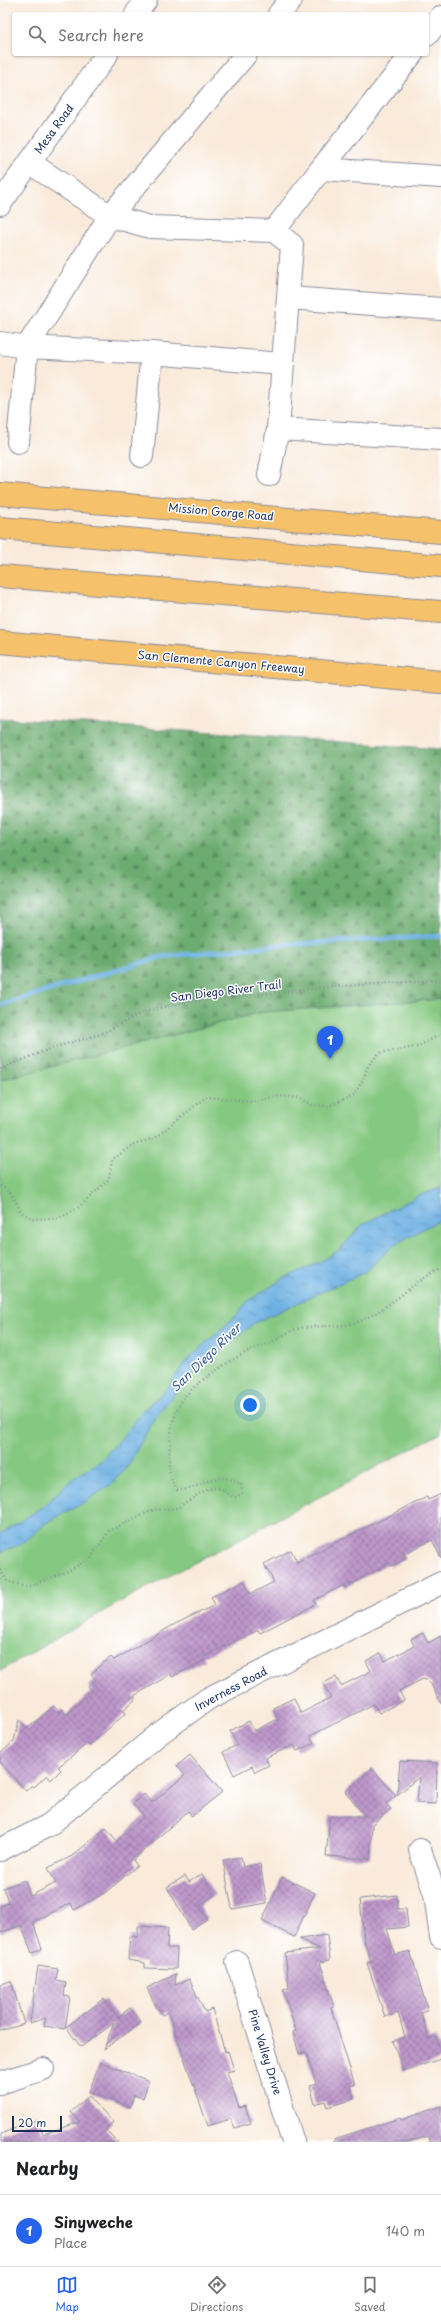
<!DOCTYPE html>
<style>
body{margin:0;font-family:"Playpen Sans",sans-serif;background:#f2f2f2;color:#202124}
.scale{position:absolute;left:12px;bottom:10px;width:50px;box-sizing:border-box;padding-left:4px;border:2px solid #1b2f5e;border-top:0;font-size:11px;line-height:14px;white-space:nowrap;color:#1b2f5e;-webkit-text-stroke:3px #fff;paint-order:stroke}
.you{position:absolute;left:250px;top:1405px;width:14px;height:14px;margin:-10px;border:3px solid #fff;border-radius:50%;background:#1a73e8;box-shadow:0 0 0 6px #1a73e833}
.badge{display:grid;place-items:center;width:26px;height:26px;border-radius:50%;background:#2563eb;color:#fff;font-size:13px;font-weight:700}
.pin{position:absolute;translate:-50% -33px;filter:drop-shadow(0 1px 2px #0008)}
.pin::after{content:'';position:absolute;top:21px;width:14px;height:12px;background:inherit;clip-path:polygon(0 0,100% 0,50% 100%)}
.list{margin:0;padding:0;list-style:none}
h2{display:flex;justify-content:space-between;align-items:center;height:52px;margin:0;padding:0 16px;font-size:17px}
h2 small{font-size:13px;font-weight:400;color:#757577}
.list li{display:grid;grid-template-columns:26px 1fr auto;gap:12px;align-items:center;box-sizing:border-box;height:72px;padding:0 16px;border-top:1px solid #e0e0e0}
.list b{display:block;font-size:15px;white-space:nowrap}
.list p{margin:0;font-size:13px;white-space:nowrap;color:#757577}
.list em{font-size:13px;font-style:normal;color:#757577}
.icon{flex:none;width:22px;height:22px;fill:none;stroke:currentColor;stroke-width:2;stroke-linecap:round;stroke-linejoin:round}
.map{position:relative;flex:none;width:441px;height:2142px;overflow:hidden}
.search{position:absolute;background:#fff;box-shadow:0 1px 3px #0004;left:12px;right:12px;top:12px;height:44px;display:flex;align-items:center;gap:10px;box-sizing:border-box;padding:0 14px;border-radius:4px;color:#757577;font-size:15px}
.sheet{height:124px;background:#fff}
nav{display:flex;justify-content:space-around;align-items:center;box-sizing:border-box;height:56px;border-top:1px solid #e0e0e0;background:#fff;font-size:11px;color:#757577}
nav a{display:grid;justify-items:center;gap:2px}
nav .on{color:#2563eb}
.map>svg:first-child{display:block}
.green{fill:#85c881;stroke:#507c70}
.forest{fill:url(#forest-firs);stroke:#446e66}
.water{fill:url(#water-ripples);stroke:#4470a0}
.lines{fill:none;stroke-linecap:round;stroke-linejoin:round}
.stream{stroke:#6db0e2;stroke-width:5}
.building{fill:url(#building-cross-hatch)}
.minor-casing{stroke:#8a8c9c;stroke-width:24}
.major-casing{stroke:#8a8c9c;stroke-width:24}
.highway-casing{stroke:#8a8c9c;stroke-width:24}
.path{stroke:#8a8c9c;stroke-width:2.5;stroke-dasharray:1 3;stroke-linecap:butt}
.minor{stroke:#fff;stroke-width:22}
.major{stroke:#f5c16b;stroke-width:22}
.highway{stroke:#f5c16b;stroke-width:22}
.labels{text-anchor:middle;stroke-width:3;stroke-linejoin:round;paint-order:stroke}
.street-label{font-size:11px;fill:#1b2f5e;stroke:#fff}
.water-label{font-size:12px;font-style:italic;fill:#385c8c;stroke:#fff}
</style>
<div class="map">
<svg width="441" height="2142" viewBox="0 0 441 2142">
<defs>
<pattern id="forest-firs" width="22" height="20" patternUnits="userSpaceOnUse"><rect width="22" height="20" fill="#6cac6f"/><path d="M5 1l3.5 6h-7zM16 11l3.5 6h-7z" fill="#588c5e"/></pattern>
<pattern id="water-ripples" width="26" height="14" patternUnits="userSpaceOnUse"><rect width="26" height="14" fill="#6db0e2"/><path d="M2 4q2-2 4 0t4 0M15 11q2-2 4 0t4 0" fill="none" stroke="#5990ba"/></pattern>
<pattern id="building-cross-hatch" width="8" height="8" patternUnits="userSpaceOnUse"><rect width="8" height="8" fill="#be97ca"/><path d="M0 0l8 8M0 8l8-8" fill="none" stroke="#9a7ca7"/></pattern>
</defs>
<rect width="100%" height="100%" fill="#fff"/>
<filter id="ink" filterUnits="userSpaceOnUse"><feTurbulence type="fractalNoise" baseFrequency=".025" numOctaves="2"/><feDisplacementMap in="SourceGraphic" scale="8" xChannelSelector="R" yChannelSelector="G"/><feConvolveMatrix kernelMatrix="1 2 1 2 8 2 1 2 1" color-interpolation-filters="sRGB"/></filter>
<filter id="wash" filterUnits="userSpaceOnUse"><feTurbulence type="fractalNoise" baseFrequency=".012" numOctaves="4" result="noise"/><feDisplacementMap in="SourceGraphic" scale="16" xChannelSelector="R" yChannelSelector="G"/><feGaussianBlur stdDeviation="0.9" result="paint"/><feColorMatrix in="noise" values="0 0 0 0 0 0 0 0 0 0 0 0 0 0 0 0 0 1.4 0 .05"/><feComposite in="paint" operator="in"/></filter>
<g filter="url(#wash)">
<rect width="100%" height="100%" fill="#f9eada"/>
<!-- green -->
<path class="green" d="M441,999V1433L118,1603L0,1671V1080L262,1012Z"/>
<!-- forest -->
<path class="forest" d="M0,718L441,749V999L262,1012L0,1080Z"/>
<!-- water -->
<path class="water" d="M441,1188V1219L394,1245L365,1272L254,1323L183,1383L153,1420L128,1466L109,1486L85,1502L46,1523L22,1544L0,1552V1535L42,1507L74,1478L102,1460L132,1425L142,1411L164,1392L188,1359L238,1314L247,1302L281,1280L322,1261L339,1250L363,1224L418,1196Z"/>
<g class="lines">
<!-- stream -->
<path class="stream" d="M0,1005L160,957L279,945L441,936"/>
</g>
<g id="blocks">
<!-- building -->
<path class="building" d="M441,1494V1558L432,1540L403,1554L406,1559L391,1566L389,1563L345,1588L344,1585L314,1600L316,1604L260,1633L258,1630L227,1645L203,1657L205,1660L172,1677L171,1674L134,1696L136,1699L123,1710L126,1713L90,1745L88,1743L58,1767L61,1770L51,1780L47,1775L34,1787L32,1785L26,1791L0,1762V1754L14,1741L19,1720L27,1729L54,1706L59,1712L62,1709L66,1715L92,1691L88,1686L96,1680L91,1674L111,1657L114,1660L175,1624L215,1605L211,1597L244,1581L250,1594L274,1582L264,1564L291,1550L297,1562L427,1497L428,1500Z
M423,1633L428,1643L441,1636V1704L430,1682L428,1683L425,1678L399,1691L404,1700L379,1713L374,1704L310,1736L314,1743L297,1751L294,1745L265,1758L269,1765L255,1772L252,1766L234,1775L223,1752L237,1745L230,1731L249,1721L254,1731L278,1719L273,1708L294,1698L301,1713L331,1698L323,1683L336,1677L341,1686L371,1671L366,1661L381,1653L385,1661L414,1646L411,1639Z
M190,1755L222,1792L192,1816L188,1811L133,1860L137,1866L106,1892L74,1910L71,1903L33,1922L42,1949L32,1953L21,1925L0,1933V1906L9,1903L3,1888L25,1880L30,1896L56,1883L48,1868L72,1856L106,1828L117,1841L144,1816L133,1804L144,1794L152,1803L185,1775L177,1766Z
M400,1761L437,1763L436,1804L417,1803L419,1777L397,1795Z
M372,1768L396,1796L386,1804L391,1809L372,1824L370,1859L326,1856L330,1816H365L345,1792Z
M241,1857L243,1867L260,1864L267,1903L232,1909L223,1860Z
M202,1874L215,1895L199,1906L207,1919L191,1929L167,1887L185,1876L189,1882Z
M282,1877L315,1893L294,1937L262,1921Z
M397,1895L398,1909H406L408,1927L387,1929L395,1955L410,1951L428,2011L421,2013L429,2039L436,2037L441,2052V2059L403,2071L393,2041L405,2037L398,2013L385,2017L367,1963L371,1962L364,1940L360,1899Z
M138,1926L168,1928L167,1948H177L176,1969L145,1968V1963L128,1960L130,1936L138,1937Z
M327,1935L330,1960L320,1962L334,2007L331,2008L355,2085L350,2086L354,2099L327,2107L325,2101L315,2104L310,2085L316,2083L306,2052L299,2054L293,2032L296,2031L283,1990L289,1988L285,1953L320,1949L299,1939Z
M38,1966L58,1969L56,1980L66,1982L64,1996L70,1997L65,2029L44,2026L46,2018L30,2023Z
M176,1974L175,1985L189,1979L205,2012L212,2009L225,2052L228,2051L234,2070L227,2072L239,2108L245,2106L251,2123L234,2128L230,2119L208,2126L168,2012L162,2015L159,2009L158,2010L147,1988Z
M11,1981L24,2024L0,2031V1984Z
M104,1999L118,2017L130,2008L141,2023L104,2049L114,2023L81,2047L66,2027Z
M100,2062L149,2081L143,2098L134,2095L130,2107L89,2092Z
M89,2096L113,2122L105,2129L118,2142H0V2134L37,2120L43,2134L80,2122L71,2112Z
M441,2106V2142H430L429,2136L408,2142H334V2139L400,2118L401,2120Z"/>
</g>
</g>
<g filter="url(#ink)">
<use href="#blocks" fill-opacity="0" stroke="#8a8c9c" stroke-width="1"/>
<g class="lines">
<!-- minor casing -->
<g class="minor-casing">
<path id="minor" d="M136,14L146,0
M279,14L291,0
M427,35L441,17
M30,163L110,216L150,227L274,231L292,245L278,429L269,475
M321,169L412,54
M0,204L107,54
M274,231L321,169L441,177
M289,298L441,309
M0,343L27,347L152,353L281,364
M278,429L441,439
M18,442L27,347L110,216L246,54
M142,456L152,353
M0,1850L49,1825L160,1733L209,1698L441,1583
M420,1850L435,1894L441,1937
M237,1962L293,2142
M0,2083L43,2069"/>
</g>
<!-- major casing -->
<g class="major-casing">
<path id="major" d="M0,494L441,532
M0,528L441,566"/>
</g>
<!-- highway casing -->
<g class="highway-casing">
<path id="highway" d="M0,576L441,612
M0,642L441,682"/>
</g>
<!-- path -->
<path class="path" d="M0,1069L52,1048L101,1034L143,1012L179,1003L327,987L441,980
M0,1186L11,1193L21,1212L33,1219L59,1218L78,1208L109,1179L112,1160L134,1144L155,1138L206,1097L253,1101L280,1096L300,1098L312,1105L329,1106L354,1095L363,1080L368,1066L379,1053L417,1047L441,1034
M0,1570L7,1581L27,1587L68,1571L91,1558L109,1531L153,1510L177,1508L202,1492L213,1488H221L226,1493L235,1497L242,1494L241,1484C210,1467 204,1491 177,1490C167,1474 168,1463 170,1444C171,1428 175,1408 185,1396C197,1382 230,1360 247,1352C255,1348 264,1346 272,1342C280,1338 286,1333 294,1330C311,1323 340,1330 360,1321C390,1309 411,1282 441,1269"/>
<!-- minor -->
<use href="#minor" class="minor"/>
<!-- major -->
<use href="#major" class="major"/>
<!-- highway -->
<use href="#highway" class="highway"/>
</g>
</g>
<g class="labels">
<!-- street labels -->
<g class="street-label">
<text transform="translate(54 129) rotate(-54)" y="4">Mesa Road</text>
<text transform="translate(221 512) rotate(5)" y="4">Mission Gorge Road</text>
<text transform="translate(221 662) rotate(5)" y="4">San Clemente Canyon Freeway</text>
<text transform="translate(226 991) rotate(-7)" y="4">San Diego River Trail</text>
<text transform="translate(231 1689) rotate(-28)" y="4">Inverness Road</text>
<text transform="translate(265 2052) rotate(73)" y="4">Pine Valley Drive</text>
</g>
<!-- water labels -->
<g class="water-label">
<text transform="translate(206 1358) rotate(-44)" y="4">San Diego River</text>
</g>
</g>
</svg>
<div class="scale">20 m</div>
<div class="you"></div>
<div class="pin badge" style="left:330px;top:1059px">1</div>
<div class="search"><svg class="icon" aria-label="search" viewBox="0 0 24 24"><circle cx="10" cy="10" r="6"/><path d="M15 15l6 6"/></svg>Search here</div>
</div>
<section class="sheet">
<h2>Nearby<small></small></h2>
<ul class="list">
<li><span class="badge">1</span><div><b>Sinyweche</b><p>Place</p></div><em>140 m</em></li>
</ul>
</section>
<nav>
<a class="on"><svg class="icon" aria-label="map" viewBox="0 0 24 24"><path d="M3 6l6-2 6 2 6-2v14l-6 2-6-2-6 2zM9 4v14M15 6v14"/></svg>Map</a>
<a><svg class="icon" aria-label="directions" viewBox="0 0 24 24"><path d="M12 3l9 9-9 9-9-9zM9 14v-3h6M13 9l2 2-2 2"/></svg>Directions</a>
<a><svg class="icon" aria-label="saved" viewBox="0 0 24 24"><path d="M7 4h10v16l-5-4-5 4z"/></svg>Saved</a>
</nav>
